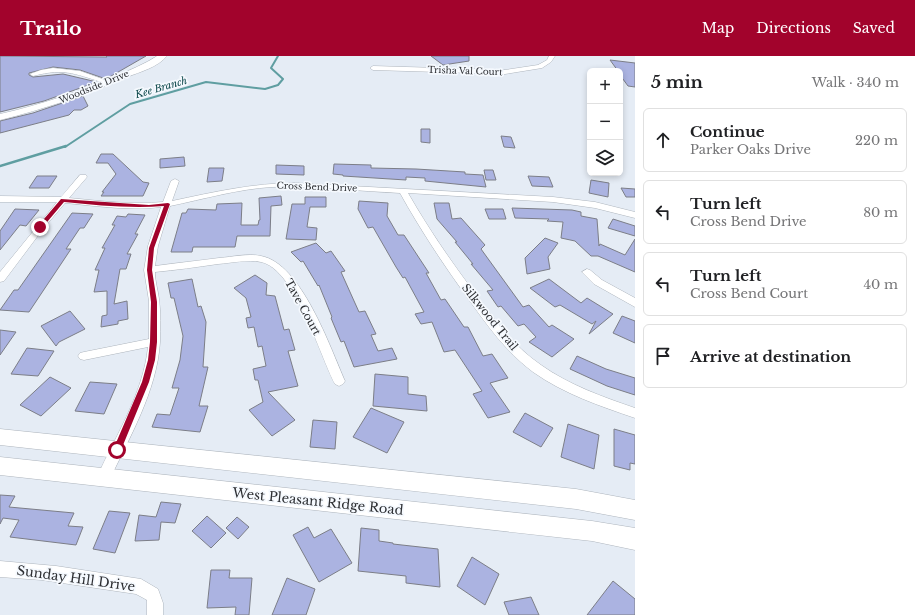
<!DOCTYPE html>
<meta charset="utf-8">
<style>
body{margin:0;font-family:"Libre Baskerville",serif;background:#f6f6f6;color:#202124}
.controls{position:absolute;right:12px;top:12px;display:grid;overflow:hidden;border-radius:6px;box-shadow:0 2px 6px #0003}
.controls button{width:36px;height:36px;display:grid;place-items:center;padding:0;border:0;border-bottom:1px solid #e0e0e0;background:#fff;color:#202124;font:20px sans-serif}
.stop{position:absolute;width:12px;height:12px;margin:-9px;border:3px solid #a2032c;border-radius:50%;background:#fff}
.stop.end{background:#a2032c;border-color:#fff;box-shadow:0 1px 4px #0008}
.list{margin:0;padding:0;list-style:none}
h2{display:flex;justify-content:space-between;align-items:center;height:52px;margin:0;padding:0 16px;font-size:17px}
h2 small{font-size:13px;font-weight:400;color:#757577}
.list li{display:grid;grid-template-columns:26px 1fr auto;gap:12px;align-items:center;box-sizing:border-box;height:64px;margin:0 8px 8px;padding:0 8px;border:1px solid #e0e0e0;border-radius:6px}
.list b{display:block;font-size:15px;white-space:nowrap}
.list p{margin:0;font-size:13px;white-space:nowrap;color:#757577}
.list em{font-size:13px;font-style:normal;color:#757577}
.icon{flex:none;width:22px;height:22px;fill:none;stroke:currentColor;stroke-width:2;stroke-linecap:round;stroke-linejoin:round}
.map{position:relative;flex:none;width:635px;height:559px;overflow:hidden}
header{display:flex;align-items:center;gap:24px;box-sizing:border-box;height:56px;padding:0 20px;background:#a2032c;color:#fff}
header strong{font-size:19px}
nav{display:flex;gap:22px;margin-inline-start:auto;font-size:14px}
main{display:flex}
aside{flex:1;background:#fff}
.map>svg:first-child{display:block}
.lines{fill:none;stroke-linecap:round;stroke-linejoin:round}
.stream-far1{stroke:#5f9ea1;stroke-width:2}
.stream{stroke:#5f9ea1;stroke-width:2.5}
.building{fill:#abb3e1;stroke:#7c7e87}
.street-casing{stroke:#aeb5bd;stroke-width:1}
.secondary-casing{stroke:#aeb5bd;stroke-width:1}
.street{fill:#fff;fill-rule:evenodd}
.secondary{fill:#fff;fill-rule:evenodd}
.route{fill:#a2032c}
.labels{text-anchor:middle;stroke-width:3.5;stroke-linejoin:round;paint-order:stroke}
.far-street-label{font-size:9px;fill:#2d2f33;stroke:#f5f9fe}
.far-water-label{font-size:10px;font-style:italic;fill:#0f494c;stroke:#f5f9fe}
.street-label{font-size:11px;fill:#2d2f33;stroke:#f5f9fe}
.near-street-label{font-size:13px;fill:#2d2f33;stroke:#f5f9fe}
</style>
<header>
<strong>Trailo</strong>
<nav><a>Map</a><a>Directions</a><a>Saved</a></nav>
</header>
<main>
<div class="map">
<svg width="635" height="559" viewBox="0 0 635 559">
<rect width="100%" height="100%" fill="#e5ecf5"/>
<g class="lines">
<!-- stream-far1 -->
<path class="stream-far1" d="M65,91L130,48L206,26L265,33L278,29L283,23L271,12L278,0"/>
<!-- stream -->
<path class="stream" d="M0,110L66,90"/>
</g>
<!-- building -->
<path class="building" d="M0,0L107,1L106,0H146L106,23L80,14L53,11L29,17V19L33,21L63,18L97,26L44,45L0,56Z
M431,0H469V5L443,9Z
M610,4L635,7V31L628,30L620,19V15H618Z
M83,40L88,50L81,54H74L69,59L0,77V65L33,57Z
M421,73H430V87L421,86Z
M501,80L511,81L515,92L504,91Z
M101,98H113L143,126L149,127L143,140H101L104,136H102L116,118L108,107H96Z
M184,101L185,110L160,112V103Z
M334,108L371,109V112L416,113L465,116V118L483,119L486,131L425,125V122L406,121V124L343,120V119L333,118Z
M276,109L304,110V119L276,118Z
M209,112H224L222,125L207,126Z
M484,114H493L496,124H486Z
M37,120H57L49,132H29Z
M528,120L549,121L553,131L532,130Z
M591,124L609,127L608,141L589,137Z
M621,132L635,133V141H626Z
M281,140L282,149L271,150L270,180H237L235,191H193L192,196H171L182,157H186L188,153L216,154L217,148L242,147L241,169H258L259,164H260L259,142Z
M305,141H326V151H310L307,171L317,172L316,184L286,183L292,148H305Z
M359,145L388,147L387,160L398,179H404L429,217H426L441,244L445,243L464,271H468L483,300L492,298L508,322L490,327L510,356L488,362L473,338L482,335L455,294L444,296L432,266L421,268L415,258L424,256L405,221L403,222L396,211L373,171L368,172L358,153Z
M434,147H449L452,163L461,162L485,189L481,193L523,251L529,249L549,271L552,269L574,283L552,301L529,286L536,281L524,268L518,270L501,250L498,251L487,235L493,234L471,208H473L455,186H457L437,163Z
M512,152L572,154L581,156V160L597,163L599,190L600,188L625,199L635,183V216L598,200H591L575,185L561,182L563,166L547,165L549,163L515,162Z
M15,153L39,154L26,170L20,169L0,194V175Z
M485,153H503L506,163H489Z
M72,157L93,158L84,172H80L66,193H71L29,256L0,254L14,234H18Z
M128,158L145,159L135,178H138L127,198H131L126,213H120L114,248L127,245L128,263L118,265V268L101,271L102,260L107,259V235L94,236L99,214H95L105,192H102L115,169H112L117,160L126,161Z
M613,163L635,170V180L608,172Z
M545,182L558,187L548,201L550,213L527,218L525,202Z
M316,187L326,197L331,195L345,215L341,216L359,256L365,255L376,278L371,279L378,295L392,292L397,303L354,311L344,285L341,286L331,262L332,261L319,229L318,230L303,205L301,206L291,196Z
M255,219L267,227L266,239L275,240L284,274L289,273L295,294L288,295L298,330L268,336L295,364L272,380L249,354L263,346L258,324H255L253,313L266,310L262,290L258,291L254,271L248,272L246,262L251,261L246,242L234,232Z
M192,223L198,251L201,250L206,266L203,311H208L199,350H208L200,376L152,371L157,358L170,359L179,332H172L180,304L183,280L174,242H171L168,227Z
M549,223L581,247L587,242L613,258L589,278L596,265L592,268L560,249L555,251L530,232Z
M70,255L85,273L59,286L56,290L41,270Z
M622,260L635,265V287L613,277Z
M0,274L16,276L0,299Z
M27,292L54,295L38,320L11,318Z
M577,300L606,313L635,322V339L607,330L570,313Z
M375,318L408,321V338L426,340L427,355L373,350Z
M50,321L71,332L41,360L20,349Z
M90,326L117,328L104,358L75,355Z
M371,352L404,366L387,397L353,381Z
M525,357L553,372L541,391L513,376Z
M313,364L337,366L335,393L310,391Z
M568,368L599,379L594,413L561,401Z
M614,373L635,379V408L630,407V414L614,410Z
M0,439L15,440L9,451L74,457L68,470L83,471L76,489L10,481L19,464L3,462L0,468Z
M161,446L181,448L175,467L161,466L159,484L135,485L139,459L156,461Z
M109,455L130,457L115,497L93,493Z
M207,460L226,477L211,492L192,475Z
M237,461L249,471L238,483L226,472Z
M308,471L314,482L331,473L352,507L319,526L293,479Z
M361,472L379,474V485L393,487V488L438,493L440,531L406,527V520L358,515Z
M472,501L499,518L485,549L457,530Z
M211,514H230L229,522H252L249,559H235L236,551L207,552Z
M287,522L315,533L306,559H272Z
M613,525L635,543V559H587Z
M531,541L539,559H509L504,546Z"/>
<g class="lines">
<!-- street casing -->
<g class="street-casing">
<path id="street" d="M549,0H555L551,6L542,12L505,18L373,14L370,12L373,10L505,14L538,9L547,4Z
M53,12L80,15L111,26L108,28C77,19 66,11 33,20L30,18L41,14Z
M80,119H86L87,121L69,142C101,145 132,149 163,146L171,125L175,123L179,125L172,145C214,136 254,127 296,127L553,141L595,146L635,156V162L595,152L553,146L408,137C428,172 450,204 474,236C494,263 513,290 541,309C569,329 603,341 635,352V362C600,350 564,338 533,316C506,296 487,269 467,241C443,208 420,173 400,137C358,135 314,130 272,131C238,133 204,143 170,150L158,190L155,210C176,207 197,205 219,202C233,201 247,197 261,200C301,207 330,291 345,325L343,328L339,330L335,328C320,300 295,213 261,206C247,203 232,207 218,208C197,211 176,214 155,216C155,226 158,234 159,243C161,257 160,272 160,286C157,335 129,382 109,425L104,427L99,425L97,421C116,379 143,338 148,291L84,304L80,303L78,300L80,297L84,296L149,283V245L144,214L148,190L161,151C129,155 97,150 65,147L43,173L4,225L0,226V216L57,146H0V140L61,141Z
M587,213L590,214L602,224L635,242V251L594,228L582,216Z
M0,505L56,510L141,523L158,533L163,547V559H147V544L136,538L42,524L0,521Z"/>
</g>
<!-- secondary casing -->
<g class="secondary-casing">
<path id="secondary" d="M157,0H167C158,11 140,16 127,21C86,39 44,53 0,64V58C40,49 78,36 116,20C130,14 145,8 157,0Z
M0,373L576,433L635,444V464L576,453L0,389Z
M0,401L592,465L635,472V494L592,485L0,419Z"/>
</g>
<!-- street -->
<use href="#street" class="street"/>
<!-- secondary -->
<use href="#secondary" class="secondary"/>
</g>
<!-- route -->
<path class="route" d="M61,143L149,149L168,147L170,148L154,192L152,214L157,246V286L155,304L149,326L121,394L117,397L113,394L142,326L148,304L150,286L151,246L147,214L149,192L164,150C131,153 97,149 64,146L42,172H38V170Z"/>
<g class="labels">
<!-- far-street labels -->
<g class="far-street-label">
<text transform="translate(465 15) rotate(2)" y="3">Trisha Val Court</text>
<text transform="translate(94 31) rotate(-22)" y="3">Woodside Drive</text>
<text transform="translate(317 131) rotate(2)" y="3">Cross Bend Drive</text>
</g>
<!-- far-water labels -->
<g class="far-water-label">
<text transform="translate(161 31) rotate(-16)" y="4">Kee Branch</text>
</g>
<!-- street labels -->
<g class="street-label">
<text transform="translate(303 251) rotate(61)" y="4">Tave Court</text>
<text transform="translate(490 261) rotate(51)" y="4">Silkwood Trail</text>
</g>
<!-- near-street labels -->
<g class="near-street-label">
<text transform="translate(318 445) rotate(6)" y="5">West Pleasant Ridge Road</text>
<text transform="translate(76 522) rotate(8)" y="5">Sunday Hill Drive</text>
</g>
</g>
</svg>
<div class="controls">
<button>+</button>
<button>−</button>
<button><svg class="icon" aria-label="layers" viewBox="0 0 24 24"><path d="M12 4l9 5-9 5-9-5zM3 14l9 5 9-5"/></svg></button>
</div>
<div class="stop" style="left:117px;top:394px"></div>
<div class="stop end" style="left:40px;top:171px"></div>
</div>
<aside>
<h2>5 min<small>Walk · 340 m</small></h2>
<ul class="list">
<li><svg class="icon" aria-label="ahead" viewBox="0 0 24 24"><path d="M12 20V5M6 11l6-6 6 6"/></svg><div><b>Continue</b><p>Parker Oaks Drive</p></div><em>220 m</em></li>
<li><svg class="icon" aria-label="left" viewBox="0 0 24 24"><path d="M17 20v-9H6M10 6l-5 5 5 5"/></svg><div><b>Turn left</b><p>Cross Bend Drive</p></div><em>80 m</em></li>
<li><svg class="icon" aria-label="left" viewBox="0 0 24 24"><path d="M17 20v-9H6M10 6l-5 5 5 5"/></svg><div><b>Turn left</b><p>Cross Bend Court</p></div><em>40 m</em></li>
<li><svg class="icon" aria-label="arrive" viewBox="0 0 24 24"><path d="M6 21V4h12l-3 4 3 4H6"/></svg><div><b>Arrive at destination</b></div></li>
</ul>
</aside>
</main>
